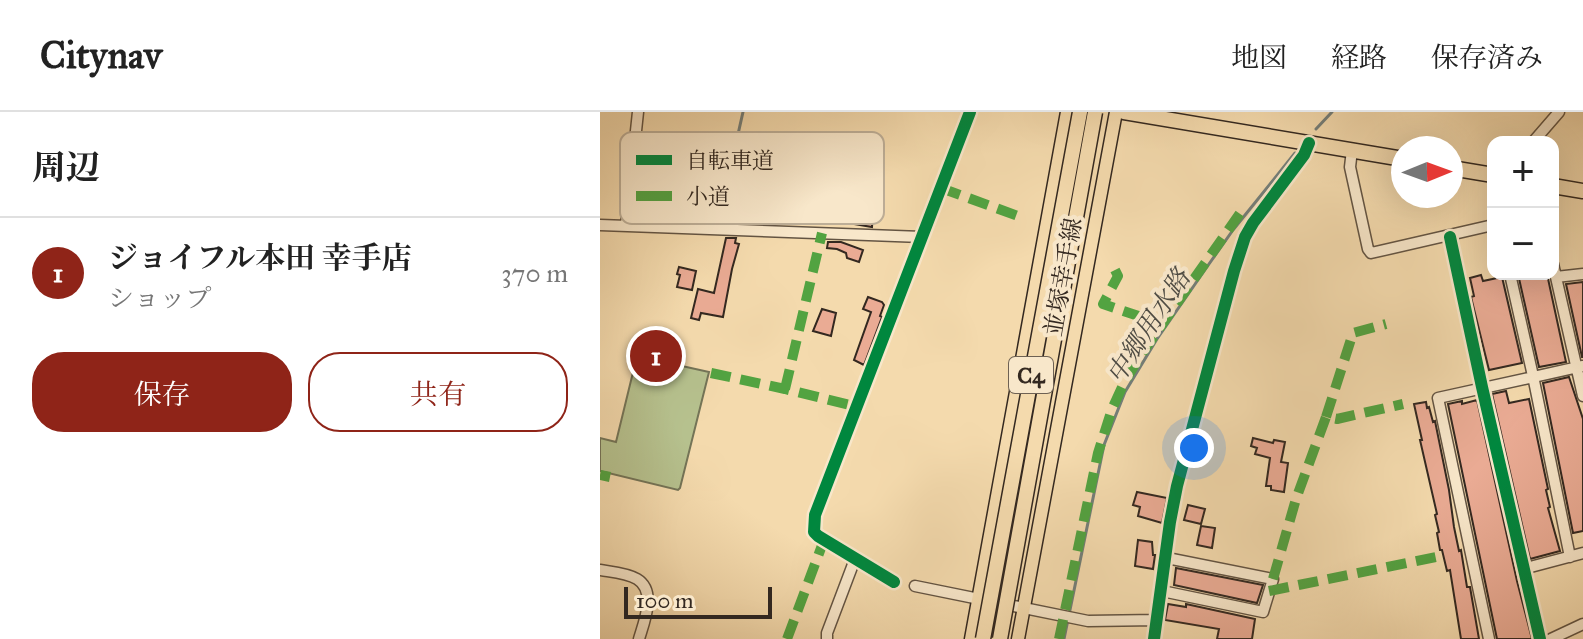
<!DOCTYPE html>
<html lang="ja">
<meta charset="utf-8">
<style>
body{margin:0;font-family:"IM FELL Great Primer","Noto Serif JP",serif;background:#f2f2f2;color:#222}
.controls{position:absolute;right:24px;top:24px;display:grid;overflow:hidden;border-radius:16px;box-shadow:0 8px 32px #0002}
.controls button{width:72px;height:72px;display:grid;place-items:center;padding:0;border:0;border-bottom:2px solid #e0e0e0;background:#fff;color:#222;font:40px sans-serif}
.compass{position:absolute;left:791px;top:24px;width:72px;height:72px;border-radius:50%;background:#fff;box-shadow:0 8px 32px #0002;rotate:89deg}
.scale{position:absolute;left:24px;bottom:20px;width:148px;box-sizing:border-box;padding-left:8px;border:4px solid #332820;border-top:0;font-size:22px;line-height:28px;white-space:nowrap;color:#332820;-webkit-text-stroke:6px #f8e7ca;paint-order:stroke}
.you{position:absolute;left:594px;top:336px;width:28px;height:28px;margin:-20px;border:6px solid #fff;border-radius:50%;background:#1a73e8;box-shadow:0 0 0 12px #1a73e833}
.badge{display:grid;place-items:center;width:52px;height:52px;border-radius:50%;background:#8f2418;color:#fff;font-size:26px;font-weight:700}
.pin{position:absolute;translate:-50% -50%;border:4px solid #fff;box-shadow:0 2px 8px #0006}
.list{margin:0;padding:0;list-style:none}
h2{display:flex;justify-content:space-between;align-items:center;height:104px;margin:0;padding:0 32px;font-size:34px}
h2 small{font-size:26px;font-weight:400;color:#767676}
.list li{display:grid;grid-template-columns:52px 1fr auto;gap:24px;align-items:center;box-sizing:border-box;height:112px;padding:0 32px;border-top:2px solid #e0e0e0}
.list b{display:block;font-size:30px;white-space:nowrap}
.list p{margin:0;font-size:26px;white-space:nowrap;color:#767676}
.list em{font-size:26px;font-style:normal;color:#767676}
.actions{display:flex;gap:16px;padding:24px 32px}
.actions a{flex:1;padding:18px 0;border:2px solid #8f2418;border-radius:32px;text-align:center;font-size:28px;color:#8f2418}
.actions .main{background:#8f2418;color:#fff}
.map{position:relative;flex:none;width:983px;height:527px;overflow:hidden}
header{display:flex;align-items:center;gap:48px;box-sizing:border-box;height:112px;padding:0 40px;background:#fff;border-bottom:2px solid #e0e0e0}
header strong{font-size:38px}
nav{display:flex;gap:44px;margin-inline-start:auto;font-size:28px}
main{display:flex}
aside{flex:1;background:#fff}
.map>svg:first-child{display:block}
.green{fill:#b6c18e;stroke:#747457;stroke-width:2}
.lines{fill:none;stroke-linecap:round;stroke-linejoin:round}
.stream{stroke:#747e79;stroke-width:3}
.building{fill:#eaab94;stroke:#332820;stroke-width:2}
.minor-casing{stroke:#635443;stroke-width:13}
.major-casing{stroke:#332820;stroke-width:15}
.highway-casing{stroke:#332820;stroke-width:17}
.minor{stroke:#f8e7ca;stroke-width:10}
.major{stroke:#f4daad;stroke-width:12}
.highway{stroke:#f4daad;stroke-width:14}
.highway-bridge-casing{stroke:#332820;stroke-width:17;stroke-linecap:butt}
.highway-bridge{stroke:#f4daad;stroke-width:14}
.quiet{stroke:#52a341;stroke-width:10;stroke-dasharray:20 10;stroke-linecap:butt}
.cycleway-casing{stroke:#f8e7ca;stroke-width:17}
.cycleway{stroke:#00873e;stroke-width:12}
.labels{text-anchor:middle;stroke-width:8;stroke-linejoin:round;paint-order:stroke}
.shield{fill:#f8e7ca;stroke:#6e6153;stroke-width:2}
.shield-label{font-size:22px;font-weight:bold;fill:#332820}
.street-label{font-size:24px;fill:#332820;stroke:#f8e7ca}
.water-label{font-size:26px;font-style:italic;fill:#4e4c45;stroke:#f8e7ca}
.key{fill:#f8e7ca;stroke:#bdae97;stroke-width:2}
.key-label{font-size:22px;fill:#332820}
</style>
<header>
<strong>Citynav</strong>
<nav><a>地図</a><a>経路</a><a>保存済み</a></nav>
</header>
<main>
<aside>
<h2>周辺<small></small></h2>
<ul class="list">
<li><span class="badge">1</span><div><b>ジョイフル本田 幸手店</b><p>ショップ</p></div><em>370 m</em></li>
</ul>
<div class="actions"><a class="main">保存</a><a>共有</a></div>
</aside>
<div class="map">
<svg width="983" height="527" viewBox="0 0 983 527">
<rect width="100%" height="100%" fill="#f4daad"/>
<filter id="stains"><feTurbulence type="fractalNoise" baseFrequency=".0025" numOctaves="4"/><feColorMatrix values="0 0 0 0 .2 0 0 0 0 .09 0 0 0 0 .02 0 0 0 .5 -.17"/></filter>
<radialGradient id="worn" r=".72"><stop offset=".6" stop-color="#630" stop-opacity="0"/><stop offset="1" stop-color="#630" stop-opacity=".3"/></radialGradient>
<!-- green -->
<path class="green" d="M37,244L109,260L80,376L78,378L0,359V326L16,330Z"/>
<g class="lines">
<!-- stream -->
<path class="stream" d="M716,17L732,0
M119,107L143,0
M464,527L504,333L525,280L557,227L609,152L633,118L695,41"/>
</g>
<!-- building -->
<path class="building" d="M261,98L273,100L272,115L236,109V99L260,100Z
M126,126H136L135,131L139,132L132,157L123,205L101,201L99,208L91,206L98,177L114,181Z
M228,130H241L263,138L259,150L247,146L246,141L237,137L227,136Z
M79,155L96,159L92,178L77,175L80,163L77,162Z
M918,162H947L966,250L939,255Z
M881,163L883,169L902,165L922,251L889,258L871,185L874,184L870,166Z
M983,170V245H982L966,172Z
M268,185L282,190L284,193L280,204L282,205L264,253L254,248L271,200L263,197Z
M222,197L236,201L231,224L213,219Z
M969,265L983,307V419L973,421L943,271Z
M906,279L909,291L929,287L948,377L946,378L950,395L948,396L960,439L930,447L892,282Z
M877,288L917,469L932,527H897L848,292L862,289V292Z
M826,290L827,296L829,295L833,310L835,309L849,378L854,415L859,439L861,438L867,475H870L879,527H861L850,458L847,459L842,438H840L837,421L839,420L835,403L837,402L820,328H822L814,292Z
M653,326L673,331L674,328L685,330L681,350L688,351L684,380L671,378V374H666L670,346L655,342L657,336L651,334Z
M537,380L567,386L562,411L538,404L540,395L533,393Z
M588,393L605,397L601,412L584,408Z
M601,414L615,416L612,436L597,433Z
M538,428L552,430L553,443H555L553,457L535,454Z
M576,456L663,473L657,491L574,473Z
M568,492L586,495V492L655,507L652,527H617L619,517L565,508Z"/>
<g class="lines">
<!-- minor casing -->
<g class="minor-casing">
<path id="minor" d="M933,30L959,0
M752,38L750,55L768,137L771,141L893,113
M0,113L322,125
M26,113L38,0
M850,125L882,275L940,527
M953,152L983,284
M910,162L933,264L970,445
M956,165L983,162
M923,457L983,441
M0,458C12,460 27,461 37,467C57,479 44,510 39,527
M294,470L218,424L214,420L215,403L370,0
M315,474L488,509L557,508
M562,479L663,500L673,467L567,446
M227,527V521L255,447
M554,527L570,410L577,374L634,159L645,125L653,111L704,43L709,31
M889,527L838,286L983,254
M951,527L983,512"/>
</g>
<!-- major casing -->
<g class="major-casing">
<path id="major" d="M371,527L467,0
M418,527L516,0"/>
</g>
<!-- highway casing -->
<g class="highway-casing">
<path id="highway" d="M524,0L803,47
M851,56L893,63
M953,74L983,79"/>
</g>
<!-- minor -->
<use href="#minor" class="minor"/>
<!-- major -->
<use href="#major" class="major"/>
<!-- highway -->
<use href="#highway" class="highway"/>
<!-- highway-bridge casing -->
<g class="highway-bridge-casing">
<path id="highway-bridge" d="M383,527L480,0
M400,527L495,0"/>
</g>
<!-- highway-bridge -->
<use href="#highway-bridge" class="highway-bridge"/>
<!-- quiet -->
<path class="quiet" d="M341,76L418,104
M515,158L518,164L503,192L556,210L561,213
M111,261L185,277L258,295
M185,277L222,121
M726,305L753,221L786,212
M0,363L10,365
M673,467L696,387L726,305L737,307L803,292
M669,479L836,445
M187,527L224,428
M459,527L498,341L512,297L524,271L540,244L643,97"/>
<!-- cycleway casing -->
<g class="cycleway-casing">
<path id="cycleway" d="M850,125L882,275L940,527
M294,470L218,424L214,420L215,403L370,0
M554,527L570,410L577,374L634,159L645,125L653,111L704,43L709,31"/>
</g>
<!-- cycleway -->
<use href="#cycleway" class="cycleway"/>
</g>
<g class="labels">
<!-- shield labels -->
<rect class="shield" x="409" y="245" width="44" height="36" rx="6"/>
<g class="shield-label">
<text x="431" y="271">C4</text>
</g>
<!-- street labels -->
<g class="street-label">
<text transform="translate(463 165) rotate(-80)" y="8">並塚幸手線</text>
</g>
<!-- water labels -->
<g class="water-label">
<text transform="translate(548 214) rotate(-57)" y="9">中郷用水路</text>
</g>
</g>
<!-- legend -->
<rect x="20" y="20" width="264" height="92" rx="12" class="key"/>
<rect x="36" y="43" width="36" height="10" fill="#00873e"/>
<rect x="36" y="79" width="36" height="10" fill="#52a341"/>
<g class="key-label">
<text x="86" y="56">自転車道</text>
<text x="86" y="92">小道</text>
</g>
<rect width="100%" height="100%" filter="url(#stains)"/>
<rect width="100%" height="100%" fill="url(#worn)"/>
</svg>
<div class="controls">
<button>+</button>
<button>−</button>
</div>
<svg class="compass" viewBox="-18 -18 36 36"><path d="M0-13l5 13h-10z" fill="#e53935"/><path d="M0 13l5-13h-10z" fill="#767676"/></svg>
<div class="scale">100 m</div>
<div class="you"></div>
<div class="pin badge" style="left:56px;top:244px">1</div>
</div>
</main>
